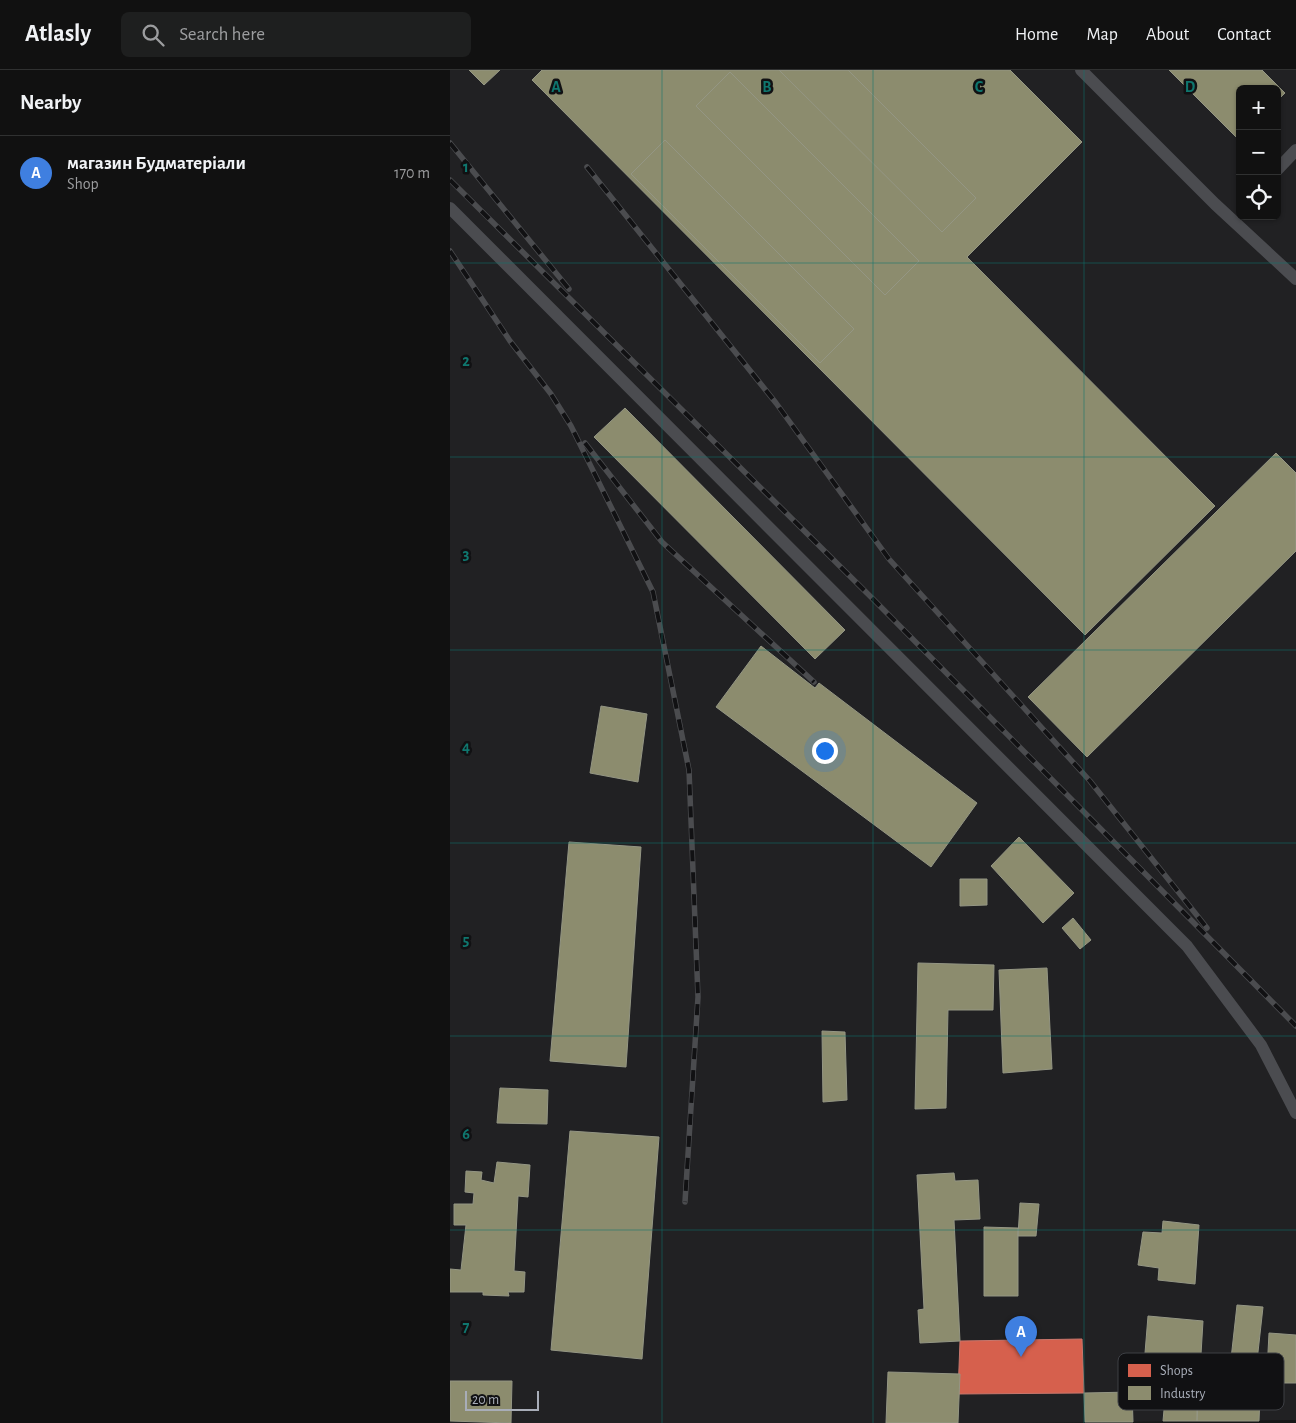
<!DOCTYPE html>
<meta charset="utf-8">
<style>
body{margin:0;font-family:"Alegreya Sans",sans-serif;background:#1e1f1f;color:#f1f3f6}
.controls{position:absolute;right:15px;top:15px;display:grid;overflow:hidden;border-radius:8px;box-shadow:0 1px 4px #0004}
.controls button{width:45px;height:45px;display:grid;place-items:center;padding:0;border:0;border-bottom:1px solid #303131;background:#111;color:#f1f3f6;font:25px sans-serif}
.scale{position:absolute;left:15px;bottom:12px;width:74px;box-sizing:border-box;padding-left:5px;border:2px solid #a8adb8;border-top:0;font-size:14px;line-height:18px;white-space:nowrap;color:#a8adb8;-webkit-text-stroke:4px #111113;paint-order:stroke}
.you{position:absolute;left:374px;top:680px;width:18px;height:18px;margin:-12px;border:4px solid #fff;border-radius:50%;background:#1a73e8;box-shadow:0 0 0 8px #1a73e833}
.badge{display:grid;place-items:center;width:32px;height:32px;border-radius:50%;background:#7c3aed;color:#fff;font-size:16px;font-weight:700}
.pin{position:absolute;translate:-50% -41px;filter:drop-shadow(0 1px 2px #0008)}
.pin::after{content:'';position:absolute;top:26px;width:18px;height:15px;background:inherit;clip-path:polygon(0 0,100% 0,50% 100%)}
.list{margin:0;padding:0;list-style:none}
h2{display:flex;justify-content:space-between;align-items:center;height:65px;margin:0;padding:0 20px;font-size:21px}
h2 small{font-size:16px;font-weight:400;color:#9c9d9f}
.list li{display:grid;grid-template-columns:32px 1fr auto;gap:15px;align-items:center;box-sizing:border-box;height:75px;padding:0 20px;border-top:1px solid #303131}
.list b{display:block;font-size:19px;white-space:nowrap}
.list p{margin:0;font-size:16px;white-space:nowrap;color:#9c9d9f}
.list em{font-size:16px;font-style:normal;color:#9c9d9f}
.icon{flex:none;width:28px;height:28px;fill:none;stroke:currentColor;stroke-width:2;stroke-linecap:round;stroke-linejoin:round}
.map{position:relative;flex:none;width:846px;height:1353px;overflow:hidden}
header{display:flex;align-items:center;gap:30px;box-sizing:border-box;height:70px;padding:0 25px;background:#111;border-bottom:1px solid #303131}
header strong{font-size:24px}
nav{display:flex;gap:28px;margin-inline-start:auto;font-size:18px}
.search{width:350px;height:45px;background:#1e1f1f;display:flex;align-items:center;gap:12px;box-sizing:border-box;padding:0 18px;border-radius:8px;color:#9c9d9f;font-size:19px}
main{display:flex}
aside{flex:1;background:#111}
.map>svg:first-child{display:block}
.built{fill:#212123;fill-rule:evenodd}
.shops{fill:#d6604d;stroke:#c8776d}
.industry{fill:#8c8c6e;stroke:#949684}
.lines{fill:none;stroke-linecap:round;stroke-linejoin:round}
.lane{stroke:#4b4c50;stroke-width:12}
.rail-casing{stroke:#4b4c4f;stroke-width:5.5}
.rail{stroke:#111113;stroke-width:4;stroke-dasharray:11;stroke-linecap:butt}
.grid{fill:none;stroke:#0f766e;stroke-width:1;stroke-opacity:0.55}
.key{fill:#111113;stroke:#3e4045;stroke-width:1}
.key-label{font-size:14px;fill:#a8adb8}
.grid-label{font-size:16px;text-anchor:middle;font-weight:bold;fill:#0f766e;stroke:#111113;stroke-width:5;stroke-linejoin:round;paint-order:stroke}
</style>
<header>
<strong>Atlasly</strong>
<div class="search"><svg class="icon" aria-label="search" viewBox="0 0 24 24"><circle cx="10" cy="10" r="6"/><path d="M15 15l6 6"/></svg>Search here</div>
<nav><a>Home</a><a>Map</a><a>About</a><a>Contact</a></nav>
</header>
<main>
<aside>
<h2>Nearby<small></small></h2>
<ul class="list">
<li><span class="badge" style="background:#3f7fe0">A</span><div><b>магазин Будматеріали</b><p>Shop</p></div><em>170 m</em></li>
</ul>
</aside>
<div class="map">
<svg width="846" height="1353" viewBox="0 0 846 1353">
<rect width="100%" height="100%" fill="#171717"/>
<!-- built -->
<path class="built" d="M0,0H846V1350L572,1353H0ZM790,19H827V146H790Z"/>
<!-- shops -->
<path class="shops" d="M632,1269L634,1323L508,1324L510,1271Z"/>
<!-- industry -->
<path class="industry" d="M19,0H50L34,15Z
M92,0H560L632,72L517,187L765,436L635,565L82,10Z
M329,0H398L526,128L492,162Z
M719,0H812L835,23L827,31V19H790L789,70Z
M280,2L469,191L435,225L246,36Z
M215,70L404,259L370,293L181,104Z
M175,338L395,560L365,589L144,367Z
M826,383L846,403V481L637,687L578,627Z
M311,576L365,618L369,613L527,733L481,797L266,637Z
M151,636L197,644L188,712L140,703Z
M569,767L624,823L593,853L541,796Z
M119,772L191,777L176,997L100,991Z
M510,809H537V835L510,836Z
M623,848L641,870L630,879L612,858Z
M468,893L544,895L543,940H498L496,1038L465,1039Z
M597,898L602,999L553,1003L549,900Z
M372,961L395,962L397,1030L373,1032Z
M50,1018L98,1020L97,1054L47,1053Z
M120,1061L209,1067L192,1289L101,1280Z
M47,1092L80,1095L78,1127L68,1126L64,1201L75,1202L74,1222H58L59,1226L33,1225V1222H0V1199L11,1200L16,1155H4V1134H23L24,1123L15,1122L16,1101L32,1102L31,1110L44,1113Z
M504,1103L505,1111L528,1110L530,1149L504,1150L510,1271L470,1273L468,1240L474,1239L467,1105Z
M570,1133L589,1134L586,1166H568Z
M713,1151L749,1155L745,1214L708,1210L709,1198L688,1195L693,1162L712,1163Z
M534,1157L568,1158V1226H534Z
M787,1235L813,1237L806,1300H800L799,1308L779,1307Z
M698,1246L753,1251L747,1351H713L719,1285L695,1283Z
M819,1263L846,1265V1313H831V1302L817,1301Z
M438,1302L510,1304L508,1353H436Z
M0,1311H62L61,1353L0,1351Z
M682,1322L683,1352H635L634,1323Z
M797,1324L810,1325L809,1351H747V1328L796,1329Z"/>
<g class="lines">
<!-- lane -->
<path class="lane" d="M631,0L765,134L846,209
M827,100L846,80
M0,138L737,876L811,975L846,1043"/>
<!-- rail casing -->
<g class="rail-casing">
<path id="rail" d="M0,73L119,219
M137,97L326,333L439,489L640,711L757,858
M0,110L423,529L846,956
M0,181L60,271L101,324L121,356L203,522L239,700L248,927L235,1132
M135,373L212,472L364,612"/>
</g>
<!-- rail -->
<use href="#rail" class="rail"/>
</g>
<!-- grid -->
<path class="grid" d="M212,0V1353M423,0V1353M634,0V1353M0,193H846M0,387H846M0,580H846M0,773H846M0,966H846M0,1160H846"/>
<!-- legend -->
<rect x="668" y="1283" width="166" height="57" rx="8" class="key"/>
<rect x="678" y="1294" width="23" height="13" fill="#d6604d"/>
<rect x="678" y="1316" width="23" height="14" fill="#8c8c6e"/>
<g class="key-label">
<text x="710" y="1305">Shops</text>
<text x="710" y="1328">Industry</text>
</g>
<g class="grid-label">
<text x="106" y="22">A</text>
<text x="317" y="22">B</text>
<text x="529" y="22">C</text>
<text x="740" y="22">D</text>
<text x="16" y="102">1</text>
<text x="16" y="296">2</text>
<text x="16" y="489">3</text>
<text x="16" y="682">4</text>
<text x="16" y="875">5</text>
<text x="16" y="1069">6</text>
<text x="16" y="1262">7</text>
</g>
</svg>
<div class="controls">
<button>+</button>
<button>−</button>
<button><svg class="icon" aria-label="locate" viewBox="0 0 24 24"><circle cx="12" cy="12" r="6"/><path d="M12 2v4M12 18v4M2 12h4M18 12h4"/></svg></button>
</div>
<div class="scale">20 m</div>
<div class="you"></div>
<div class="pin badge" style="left:571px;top:1287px;background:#3f7fe0">A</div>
</div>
</main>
